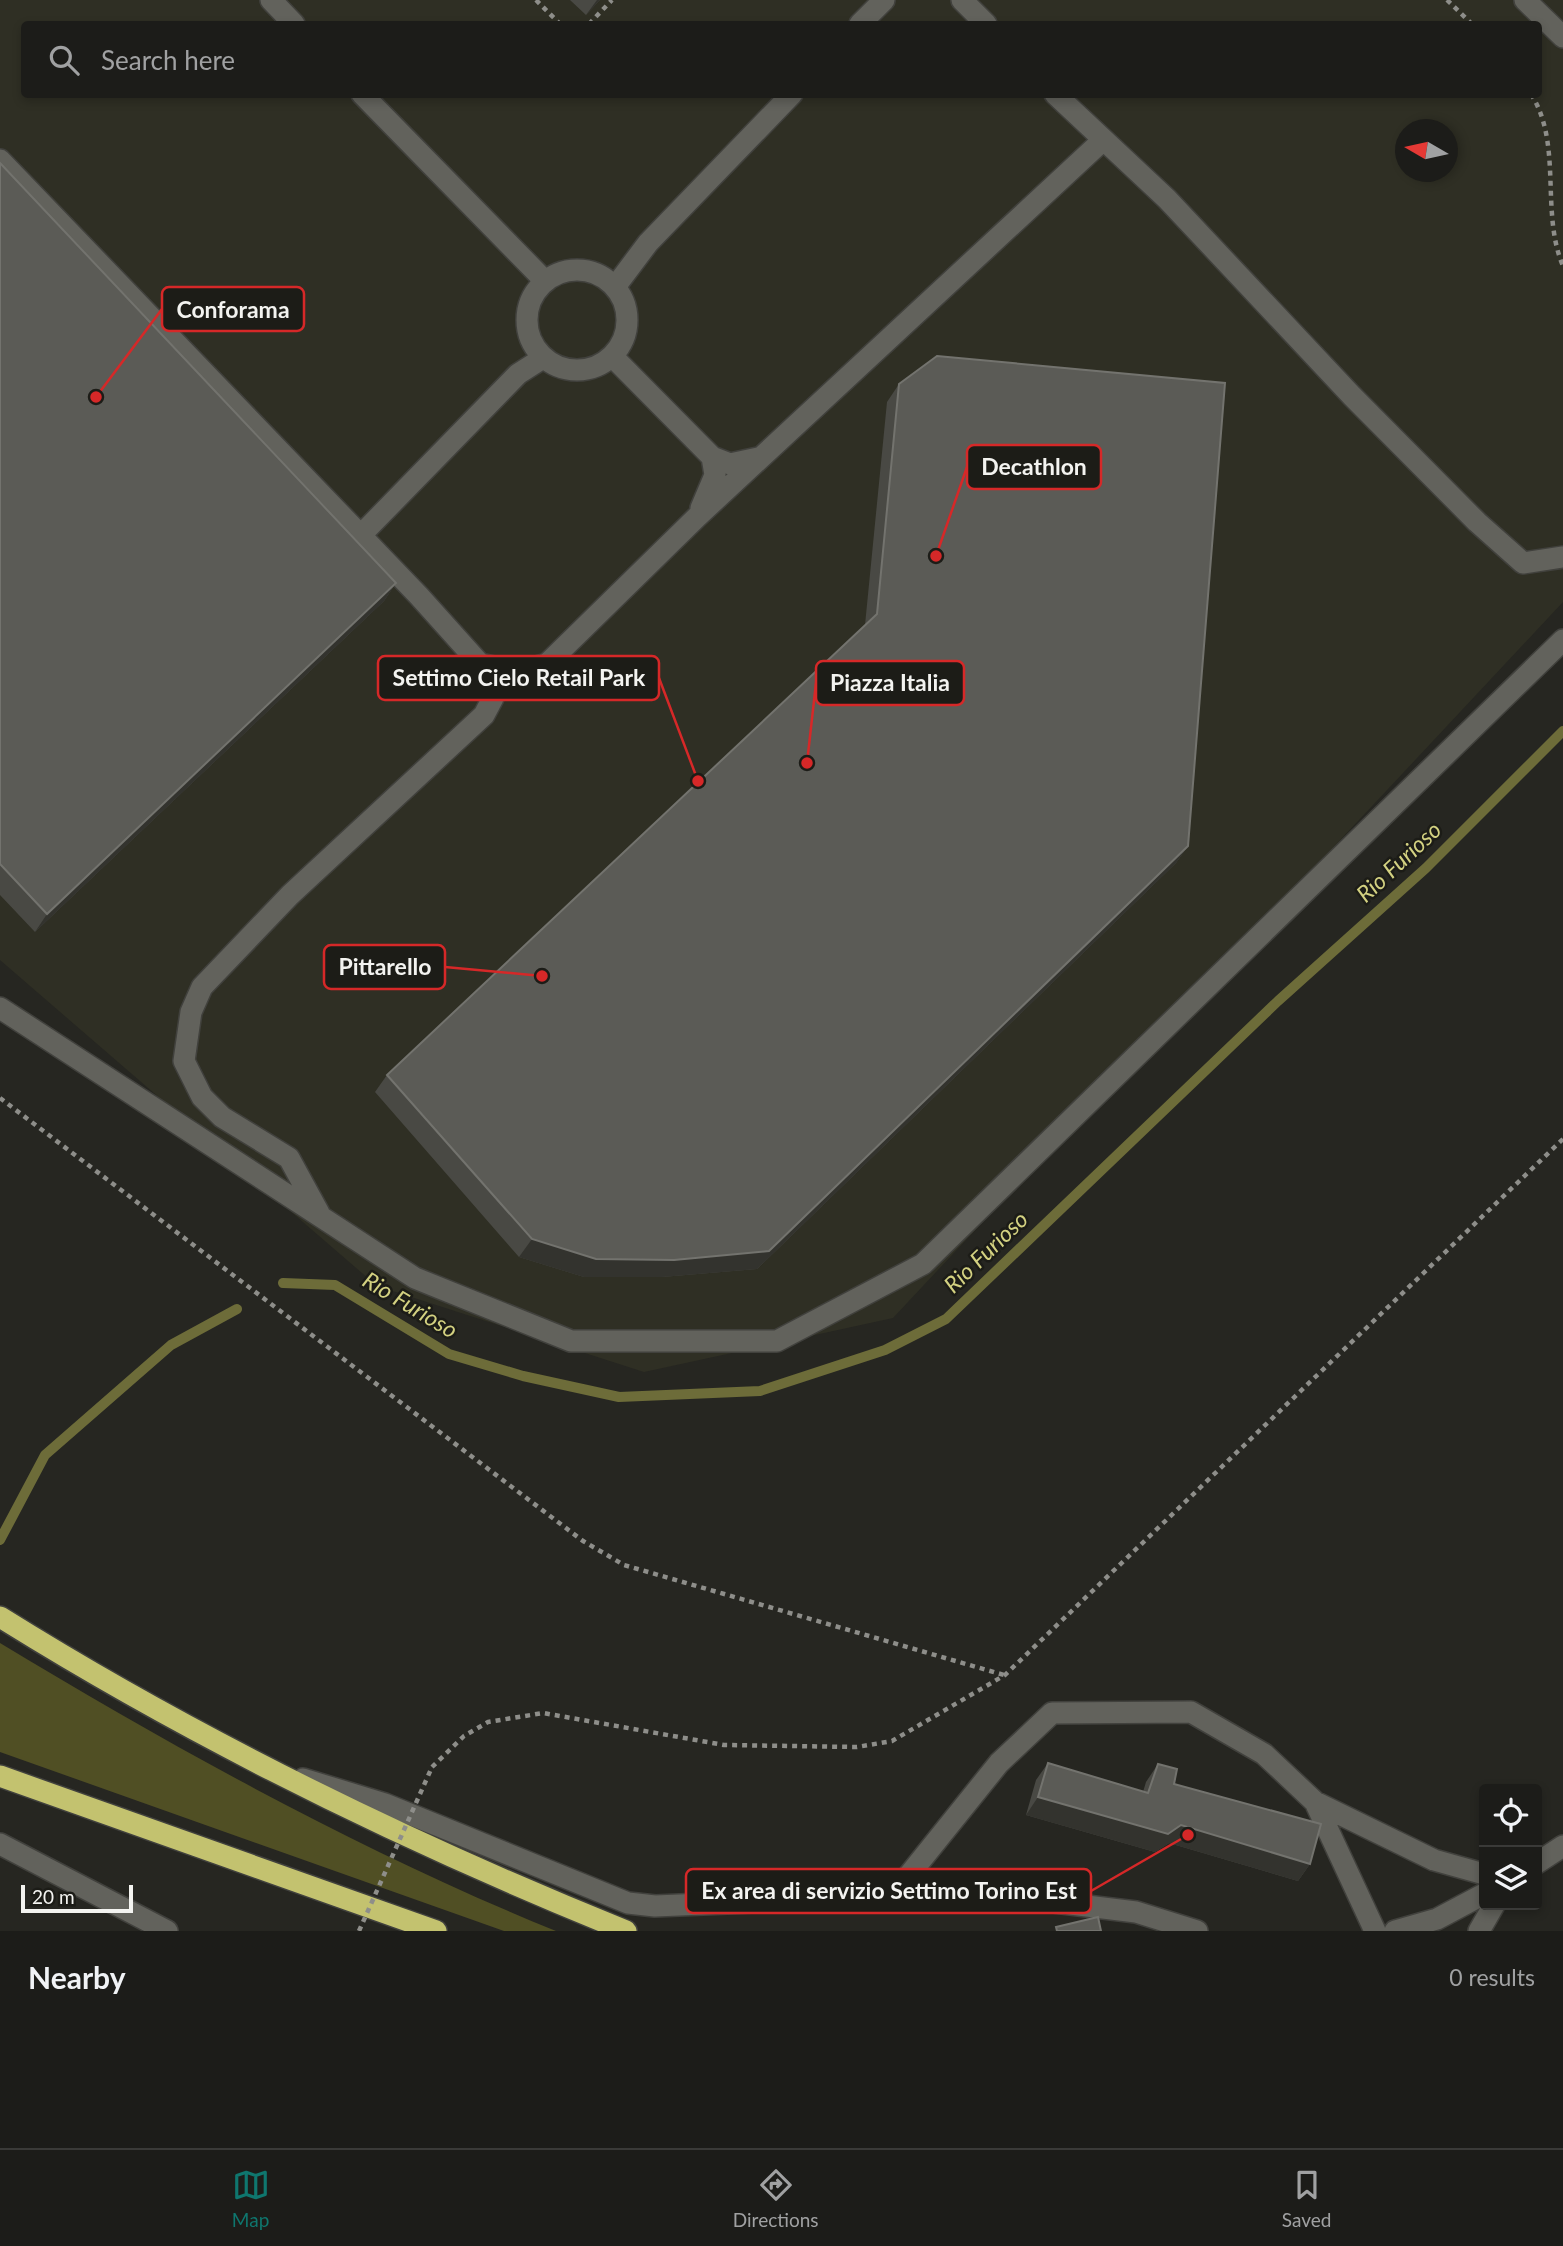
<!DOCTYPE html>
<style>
body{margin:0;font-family:Lato,sans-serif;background:#252522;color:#f1f3f6}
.controls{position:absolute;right:21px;bottom:21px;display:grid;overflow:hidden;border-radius:7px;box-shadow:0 4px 10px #0003}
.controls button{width:63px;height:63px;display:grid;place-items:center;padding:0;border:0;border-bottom:2px solid #3a3a38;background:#1c1c19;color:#f1f3f6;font:35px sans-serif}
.compass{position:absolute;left:1395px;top:119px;width:63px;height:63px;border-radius:50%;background:#1c1c19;box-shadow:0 4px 10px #0003;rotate:279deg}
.scale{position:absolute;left:21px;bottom:18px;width:112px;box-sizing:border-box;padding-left:7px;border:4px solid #f3f3f0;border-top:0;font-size:19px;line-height:24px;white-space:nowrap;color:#f3f3f0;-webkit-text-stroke:5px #1c1c17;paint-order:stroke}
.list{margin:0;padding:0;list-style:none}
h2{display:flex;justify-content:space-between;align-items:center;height:91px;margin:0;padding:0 28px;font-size:30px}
h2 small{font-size:23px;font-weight:400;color:#a0a1a2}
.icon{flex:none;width:38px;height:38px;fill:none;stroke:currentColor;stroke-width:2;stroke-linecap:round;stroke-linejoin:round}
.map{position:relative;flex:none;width:1563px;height:1931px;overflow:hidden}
.search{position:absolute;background:#1c1c19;box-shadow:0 4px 10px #0003;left:21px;right:21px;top:21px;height:77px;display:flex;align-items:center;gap:18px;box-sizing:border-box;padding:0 24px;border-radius:7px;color:#a0a1a2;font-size:26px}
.sheet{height:217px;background:#1c1c19}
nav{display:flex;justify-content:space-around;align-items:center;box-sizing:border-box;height:98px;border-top:2px solid #3a3a38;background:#1c1c19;font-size:19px;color:#a0a1a2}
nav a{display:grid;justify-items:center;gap:4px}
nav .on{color:#0f766e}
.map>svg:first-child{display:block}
.built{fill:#2f2f24;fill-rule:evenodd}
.green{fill:#504f24}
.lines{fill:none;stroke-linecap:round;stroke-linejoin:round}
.stream{stroke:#6d6c39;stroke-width:10}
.minor-casing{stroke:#41413d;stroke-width:24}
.highway-casing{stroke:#41413d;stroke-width:24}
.path{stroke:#8e8e8a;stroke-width:4.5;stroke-dasharray:5 5;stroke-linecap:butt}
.minor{stroke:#62625c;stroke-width:21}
.highway{stroke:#c3c26f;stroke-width:21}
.path-bridge{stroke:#8e8e8a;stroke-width:4.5;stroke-dasharray:5 5;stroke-linecap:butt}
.wall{fill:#494944}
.shaded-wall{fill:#33332e}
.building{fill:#5b5b56;stroke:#73736e;stroke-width:2}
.labels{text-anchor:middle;stroke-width:5;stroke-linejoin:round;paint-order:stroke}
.water-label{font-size:23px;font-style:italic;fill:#d3d181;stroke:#1c1c17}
.leader{fill:none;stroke:#d62828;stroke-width:2.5}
.callout-dot{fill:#d62828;stroke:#1c1c17;stroke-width:2.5}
.callout{fill:#1c1c17;stroke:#d62828;stroke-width:2.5}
.callout-label{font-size:23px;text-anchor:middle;font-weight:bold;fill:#f3f3f0}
</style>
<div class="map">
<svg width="1563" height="1931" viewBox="0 0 1563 1931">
<rect width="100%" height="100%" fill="#262621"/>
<!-- built -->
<path class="built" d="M0,0H1563V602L893,1318L644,1372L377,1286L0,960ZM24,24H1538V94H24ZM1406,130H1448V172H1406Z"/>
<!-- green -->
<path class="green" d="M0,1643C179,1751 362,1852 556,1931H504L0,1752Z"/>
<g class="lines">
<!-- stream -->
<path class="stream" d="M283,1283L335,1285L449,1354L523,1376L619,1397L760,1391L885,1350L946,1319L1278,1001L1426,868L1563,731
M0,1540L45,1455L171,1345L237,1309"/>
<!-- minor casing -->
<g class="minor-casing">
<path id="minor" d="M271,0L294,24
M962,0L986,24
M1525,0L1563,37
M860,24L884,0
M362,94L545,281
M1055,94L1167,199L1352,396L1477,522L1523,563L1563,557
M0,160L419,596L480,664L493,698L484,715L290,895L202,987L191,1012L184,1061L202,1097L222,1117L289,1158L319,1213
M527 320a50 50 0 1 1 100 0a50 50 0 1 1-100 0Z
M615,287L648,243L792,94
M612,356L712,457L730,464L758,458
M701,508L715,475L712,457
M360,536L518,374L543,358
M480,664L517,672L547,664L698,516L1102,141
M0,1008L415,1278L571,1341H777L923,1264L1563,640
M303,1779L385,1804L628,1903L655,1906L776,1901L897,1890L1013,1897L1136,1912L1197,1931
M1315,1802L1434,1860L1484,1874
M0,1844L167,1931
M1537,1863L1563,1846
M897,1890L999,1763L1052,1713L1191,1712L1264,1754L1315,1802L1375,1931
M1395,1931L1437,1919L1484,1894
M1479,1931L1494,1905"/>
</g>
<!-- highway casing -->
<g class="highway-casing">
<path id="highway" d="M0,1617C197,1740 411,1844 626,1931
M0,1776L436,1931"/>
</g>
<!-- path -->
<path class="path" d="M536,0L560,24
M1447,0L1472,24
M589,24L612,0
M1531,94C1563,144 1540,212 1563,266
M0,1098L583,1541L624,1565L1004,1675
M432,1767L464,1736L488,1722L543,1713L724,1745L857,1747L892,1741L1005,1675L1563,1139"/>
<!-- minor -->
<use href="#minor" class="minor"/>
<!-- highway -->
<use href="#highway" class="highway"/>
<!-- path-bridge -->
<path class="path-bridge" d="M359,1931L432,1767"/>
</g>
<!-- wall -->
<path class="wall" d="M570,0H600L586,15Z
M0,163L396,583L384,601L35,932L0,895Z
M899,384L1188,846L1176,863L757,1269L662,1277H584L519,1257L375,1092L387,1075L865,625L887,402Z
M1048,1763L1143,1792L1146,1782L1158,1764L1174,1784L1310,1864L1298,1881L1169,1843L1155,1852L1026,1815L1036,1780Z"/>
<!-- shaded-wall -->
<path class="shaded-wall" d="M597,0H600L586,15Z
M396,583L384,601L35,932L47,914Z
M1188,846L1176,863L757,1269L662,1277H584L519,1257L532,1239Z
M1038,1797L1181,1825L1310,1864L1298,1881L1169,1843L1155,1852L1026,1815Z"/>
<!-- building -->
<path class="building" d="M0,163L396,583L47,914L0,864Z
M937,356L1225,383L1188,846L769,1251L674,1260L596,1259L532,1239L387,1075L877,614L899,384Z
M1048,1763L1148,1793L1158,1764L1177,1769L1174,1784L1321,1824L1310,1864L1181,1825L1168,1834L1038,1797Z
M1098,1917L1101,1931H1057L1056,1927Z"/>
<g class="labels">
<!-- water labels -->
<g class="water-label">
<text transform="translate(1399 862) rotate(-43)" y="8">Rio Furioso</text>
<text transform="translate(986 1252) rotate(-44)" y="8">Rio Furioso</text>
<text transform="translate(410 1305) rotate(31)" y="8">Rio Furioso</text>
</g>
</g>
<!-- callouts -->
<path class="leader" d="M96 397L162 309M936 556L967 467M698 781L659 678M807 763L816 683M542 976L445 967M1188 1835L1091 1891"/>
<g class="callout-dot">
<circle cx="96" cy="397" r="7"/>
<circle cx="936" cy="556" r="7"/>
<circle cx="698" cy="781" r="7"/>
<circle cx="807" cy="763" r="7"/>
<circle cx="542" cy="976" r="7"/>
<circle cx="1188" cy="1835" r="7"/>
</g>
<g class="callout">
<rect x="162" y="287" width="142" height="44" rx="7"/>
<rect x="967" y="445" width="134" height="44" rx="7"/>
<rect x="378" y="656" width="281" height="44" rx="7"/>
<rect x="816" y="661" width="148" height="44" rx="7"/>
<rect x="324" y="945" width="121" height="44" rx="7"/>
<rect x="686" y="1869" width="405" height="44" rx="7"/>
</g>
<g class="callout-label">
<text x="233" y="318">Conforama</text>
<text x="1034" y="475">Decathlon</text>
<text x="519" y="686">Settimo Cielo Retail Park</text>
<text x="890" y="691">Piazza Italia</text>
<text x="385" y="975">Pittarello</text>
<text x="889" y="1899">Ex area di servizio Settimo Torino Est</text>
</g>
</svg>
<div class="controls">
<button><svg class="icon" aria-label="locate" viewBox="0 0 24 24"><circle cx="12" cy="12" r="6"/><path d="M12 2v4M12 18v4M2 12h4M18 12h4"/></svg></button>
<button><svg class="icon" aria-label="layers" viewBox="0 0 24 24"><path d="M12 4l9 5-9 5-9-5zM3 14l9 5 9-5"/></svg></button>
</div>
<svg class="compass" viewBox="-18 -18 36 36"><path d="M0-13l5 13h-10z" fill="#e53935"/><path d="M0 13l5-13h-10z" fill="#a0a1a2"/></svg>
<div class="scale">20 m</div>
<div class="search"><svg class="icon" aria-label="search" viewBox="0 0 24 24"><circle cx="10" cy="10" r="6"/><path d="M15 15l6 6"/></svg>Search here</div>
</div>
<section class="sheet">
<h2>Nearby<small>0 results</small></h2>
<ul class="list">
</ul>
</section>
<nav>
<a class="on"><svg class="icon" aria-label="map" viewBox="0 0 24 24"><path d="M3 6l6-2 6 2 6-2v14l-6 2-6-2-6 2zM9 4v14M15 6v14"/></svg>Map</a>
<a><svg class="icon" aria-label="directions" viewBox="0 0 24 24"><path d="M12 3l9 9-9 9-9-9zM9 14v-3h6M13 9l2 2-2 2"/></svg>Directions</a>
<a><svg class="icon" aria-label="saved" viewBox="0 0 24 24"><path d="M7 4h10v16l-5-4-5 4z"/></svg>Saved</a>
</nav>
